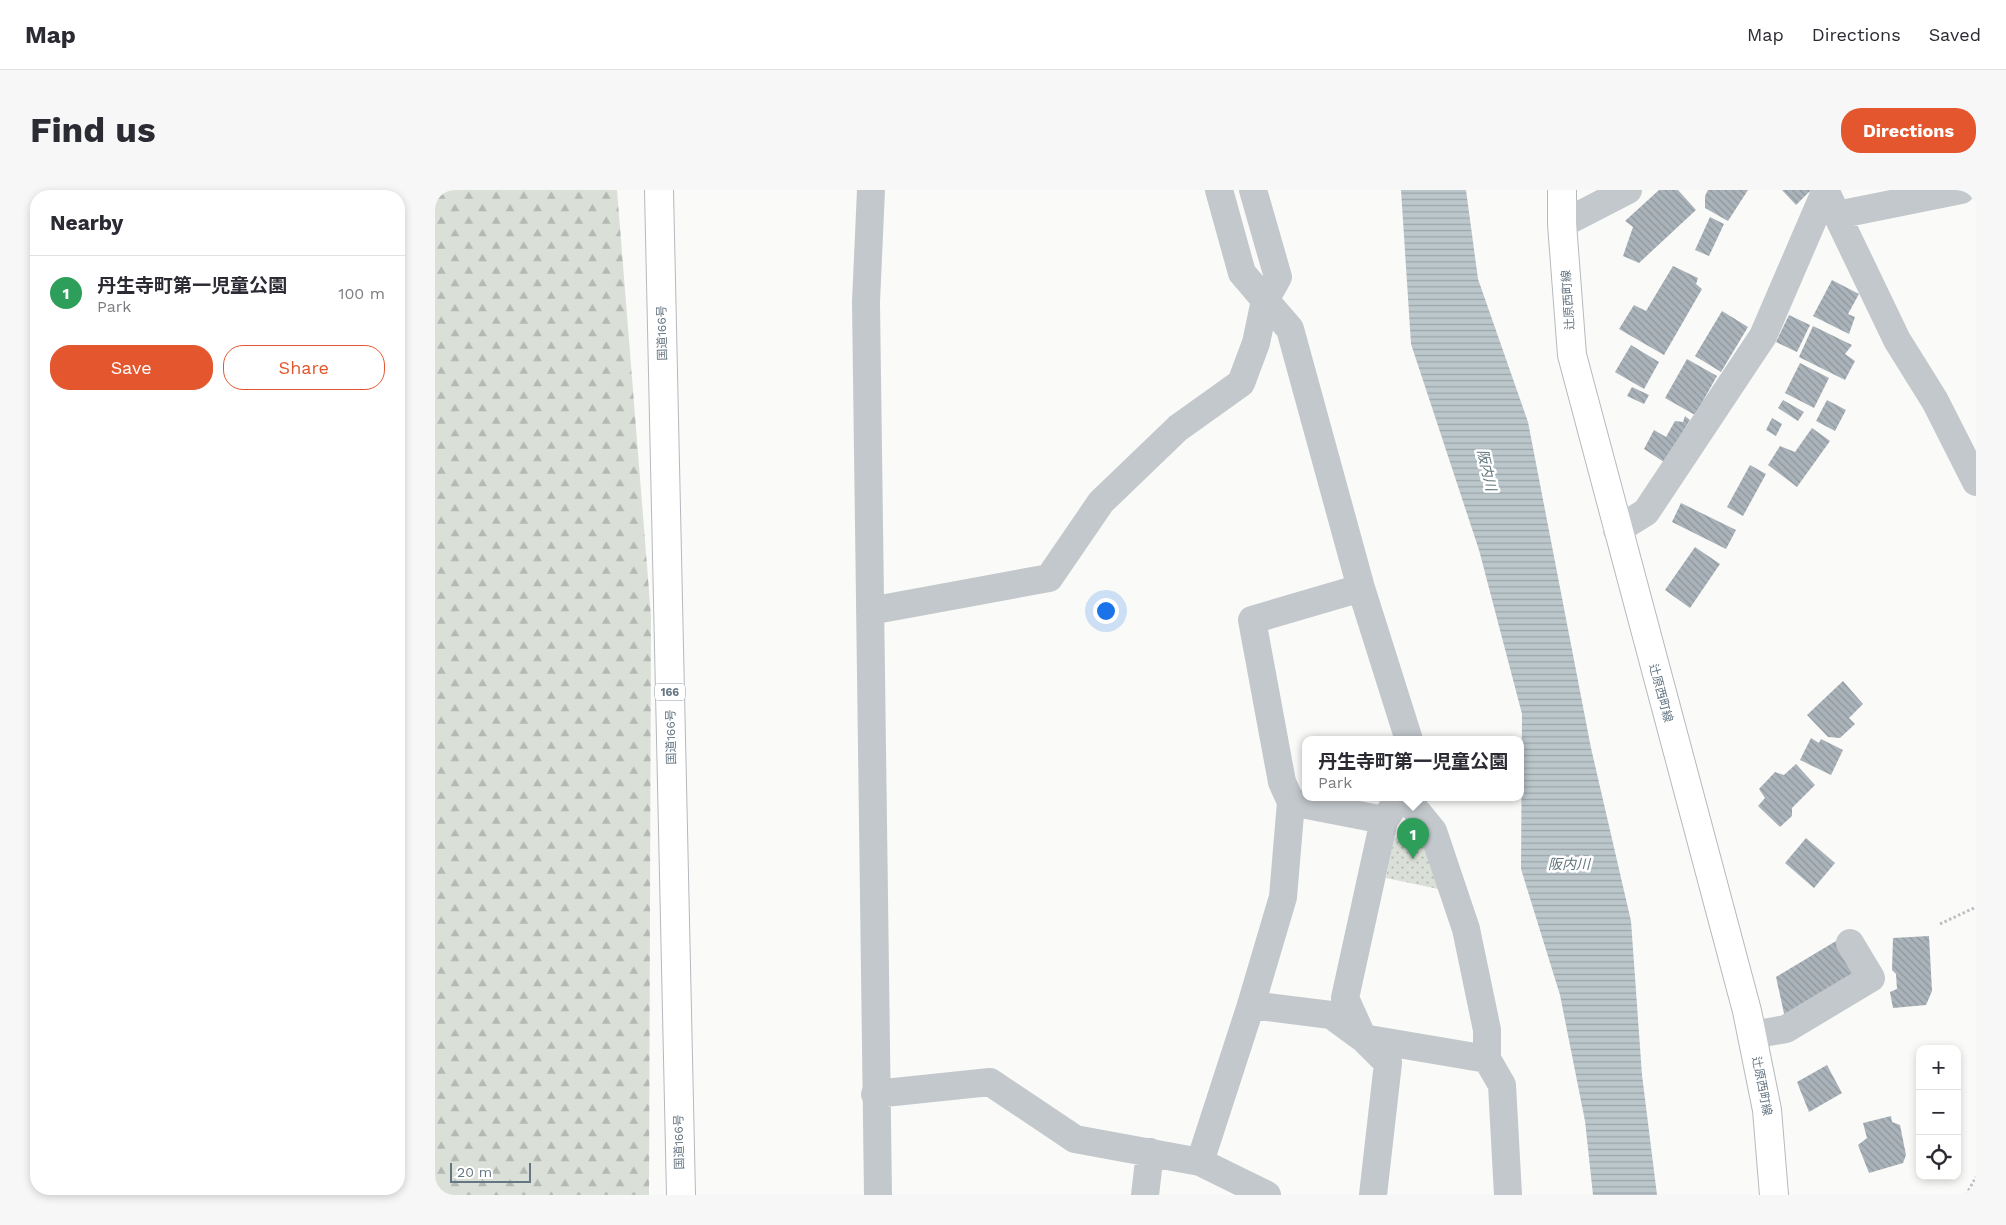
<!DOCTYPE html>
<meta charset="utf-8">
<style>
body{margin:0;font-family:"Work Sans","Noto Sans JP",sans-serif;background:#f7f7f7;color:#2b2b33}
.controls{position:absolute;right:15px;bottom:15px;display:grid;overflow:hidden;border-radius:10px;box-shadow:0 2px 8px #0003}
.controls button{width:45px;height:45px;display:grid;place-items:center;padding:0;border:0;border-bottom:1px solid #e1e1e2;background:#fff;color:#2b2b33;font:25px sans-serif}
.scale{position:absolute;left:15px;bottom:12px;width:81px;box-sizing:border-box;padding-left:5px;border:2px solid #657683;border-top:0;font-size:14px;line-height:18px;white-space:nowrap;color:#657683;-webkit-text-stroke:4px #fff;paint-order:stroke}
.you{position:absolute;left:670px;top:420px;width:18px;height:18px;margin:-12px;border:4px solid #fff;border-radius:50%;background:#1a73e8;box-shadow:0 0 0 8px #1a73e833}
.badge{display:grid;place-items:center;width:32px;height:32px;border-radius:50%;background:#e4572e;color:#fff;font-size:16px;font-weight:700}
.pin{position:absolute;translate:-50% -41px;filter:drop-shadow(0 1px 2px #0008)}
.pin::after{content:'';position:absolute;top:26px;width:18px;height:15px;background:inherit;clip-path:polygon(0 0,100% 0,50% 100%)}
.popup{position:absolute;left:867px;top:546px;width:222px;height:65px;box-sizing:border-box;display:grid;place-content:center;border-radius:10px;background:#fff;filter:drop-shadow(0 1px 4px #0005);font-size:16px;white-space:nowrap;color:#7c7c81}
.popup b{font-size:19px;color:#2b2b33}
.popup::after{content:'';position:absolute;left:50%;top:100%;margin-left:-10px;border:10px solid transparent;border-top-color:#fff}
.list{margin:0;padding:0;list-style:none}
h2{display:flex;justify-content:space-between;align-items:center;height:65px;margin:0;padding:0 20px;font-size:21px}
h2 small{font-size:16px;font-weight:400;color:#7c7c81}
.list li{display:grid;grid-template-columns:32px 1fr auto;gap:15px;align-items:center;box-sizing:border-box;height:75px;padding:0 20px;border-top:1px solid #e1e1e2}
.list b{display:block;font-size:19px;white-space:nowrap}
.list p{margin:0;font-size:16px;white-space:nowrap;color:#7c7c81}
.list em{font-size:16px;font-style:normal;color:#7c7c81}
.actions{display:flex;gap:10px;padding:15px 20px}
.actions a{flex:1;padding:11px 0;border:1px solid #e4572e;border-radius:20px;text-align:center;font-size:18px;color:#e4572e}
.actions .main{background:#e4572e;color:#fff}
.icon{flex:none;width:28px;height:28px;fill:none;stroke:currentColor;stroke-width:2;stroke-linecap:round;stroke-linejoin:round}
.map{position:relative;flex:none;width:1541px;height:1005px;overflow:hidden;border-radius:20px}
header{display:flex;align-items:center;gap:30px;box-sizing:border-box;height:70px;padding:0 25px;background:#fff;border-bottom:1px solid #e1e1e2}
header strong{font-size:24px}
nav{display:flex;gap:28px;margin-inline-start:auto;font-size:18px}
.intro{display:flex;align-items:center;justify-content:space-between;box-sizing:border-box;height:120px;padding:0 30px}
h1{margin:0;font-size:35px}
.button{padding:12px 22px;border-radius:20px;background:#e4572e;color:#fff;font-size:18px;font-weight:700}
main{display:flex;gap:30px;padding:0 30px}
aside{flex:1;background:#fff;border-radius:20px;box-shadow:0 2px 8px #0003}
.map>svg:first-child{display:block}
.grass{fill:url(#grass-dots)}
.forest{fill:url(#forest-firs)}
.water{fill:url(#water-rules)}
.building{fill:url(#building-back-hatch)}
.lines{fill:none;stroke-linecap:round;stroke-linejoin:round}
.major-casing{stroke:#b5babe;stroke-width:30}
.highway-casing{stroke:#b4b9bd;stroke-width:30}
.path{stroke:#bbbfc2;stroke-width:3;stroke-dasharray:2.5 2.5;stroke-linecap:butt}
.minor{stroke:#c3c8cc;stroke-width:28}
.major{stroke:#fff;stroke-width:28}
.highway{stroke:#fff;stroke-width:28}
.labels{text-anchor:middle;stroke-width:5;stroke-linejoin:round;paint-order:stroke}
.shield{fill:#fff;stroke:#939fa8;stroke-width:1}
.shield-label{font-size:11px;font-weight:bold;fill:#657683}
.street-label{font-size:12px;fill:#657683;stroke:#fff}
.water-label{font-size:14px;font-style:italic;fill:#60757c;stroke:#fff}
</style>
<header>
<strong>Map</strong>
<nav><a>Map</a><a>Directions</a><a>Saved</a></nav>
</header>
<div class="intro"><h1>Find us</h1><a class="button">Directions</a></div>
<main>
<aside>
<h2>Nearby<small></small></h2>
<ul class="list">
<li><span class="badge" style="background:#2e9e5b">1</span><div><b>丹生寺町第一児童公園</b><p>Park</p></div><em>100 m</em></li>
</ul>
<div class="actions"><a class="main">Save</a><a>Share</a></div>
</aside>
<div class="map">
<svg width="1541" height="1005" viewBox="0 0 1541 1005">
<defs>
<pattern id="grass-dots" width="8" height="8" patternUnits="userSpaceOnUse" patternTransform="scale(1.25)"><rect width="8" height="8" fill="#dadfd7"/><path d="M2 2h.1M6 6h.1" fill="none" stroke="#b4b9b4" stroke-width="1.8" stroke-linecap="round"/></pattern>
<pattern id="forest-firs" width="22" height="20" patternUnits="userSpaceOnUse" patternTransform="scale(1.25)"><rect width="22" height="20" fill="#dadfd7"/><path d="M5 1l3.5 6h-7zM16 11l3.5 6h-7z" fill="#b4b9b4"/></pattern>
<pattern id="water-rules" width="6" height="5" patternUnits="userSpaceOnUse" patternTransform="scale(1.25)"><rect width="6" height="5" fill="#bbc7cb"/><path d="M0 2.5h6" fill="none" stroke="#9ca6aa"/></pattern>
<pattern id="building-back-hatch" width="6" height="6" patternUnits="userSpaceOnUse" patternTransform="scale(1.25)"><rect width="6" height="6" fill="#aab3b9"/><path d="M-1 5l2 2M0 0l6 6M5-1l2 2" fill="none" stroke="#8e969c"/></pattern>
</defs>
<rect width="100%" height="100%" fill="#fafaf8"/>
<!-- grass -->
<path class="grass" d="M969,640L993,646L1013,701L951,688L959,649Z"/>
<!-- forest -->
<path class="forest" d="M0,0H182L216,426L214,1005H0Z"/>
<!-- water -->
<path class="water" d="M966,0H1031L1043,89L1093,232L1156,558L1196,731L1207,885L1222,1005H1158L1150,931L1125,805L1086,679L1087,524L1044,360L976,154Z"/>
<!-- building -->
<path class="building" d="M1224,0H1243L1261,20L1204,73L1188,66L1198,37L1190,31Z
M1273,0H1313L1293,31L1270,18V6Z
M1347,0H1376L1361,15Z
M1275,27L1289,34L1274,66L1260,60Z
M1238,76L1263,88L1261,94L1267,99L1229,165L1184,139L1199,115L1211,121Z
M1397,90L1424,104L1413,124L1420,127L1414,144L1378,126Z
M1287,121L1313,137L1286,182L1260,166Z
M1354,125L1375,135L1362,162L1341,152Z
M1378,136L1417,155L1410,164L1420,171L1410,190L1364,167Z
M1196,155L1224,172L1209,199L1180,182Z
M1252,169L1282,186L1260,225L1230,208Z
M1365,173L1394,188L1379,218L1350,203Z
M1197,197L1214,205L1209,214L1192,206Z
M1348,210L1369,222L1363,231L1343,218Z
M1392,210L1411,220L1400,241L1381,231Z
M1250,226L1255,230L1229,272L1209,259L1219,240L1231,247L1240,231L1248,232Z
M1337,228L1347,234L1341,246L1331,240Z
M1377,238L1395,251L1362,297L1333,275L1345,256L1360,262Z
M1315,275L1331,284L1308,326L1292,317Z
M1246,313L1301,340L1291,359L1237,332Z
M1260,357L1285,374L1255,418L1230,400Z
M1408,491L1428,514L1414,528L1420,534L1405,548L1393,547L1372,525Z
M1376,548L1384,553L1386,549L1408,560L1396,585L1365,570Z
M1361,574L1380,595L1357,618V626L1345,637L1323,616L1330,608L1324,599L1340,582L1349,585Z
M1371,648L1400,673L1379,698L1350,673Z
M1494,746L1497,801L1491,815L1458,818L1455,802L1462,799L1461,784L1457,780L1458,748Z
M1401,751L1422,781L1350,828L1341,787Z
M1392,875L1407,903L1374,922L1362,892Z
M1456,926L1457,932L1465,935L1471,965L1468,973L1434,983L1423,955L1432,948L1428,933Z"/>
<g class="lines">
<!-- major casing -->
<g class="major-casing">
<path id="major" d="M1127,0V34L1137,165L1312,821L1332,920L1339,1005"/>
</g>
<!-- highway casing -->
<g class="highway-casing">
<path id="highway" d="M224,0L246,1005"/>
</g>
<!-- path -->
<path class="path" d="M1505,734L1541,717
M1531,1005L1541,987"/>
<!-- minor -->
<path class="minor" d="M436,0L431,112L443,1005
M818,0L843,87L830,110L855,139L926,398L974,550
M1390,0L1462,150L1500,211L1541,292
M1402,25L1526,0
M1127,34L1193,0
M1182,340L1211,322L1328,146L1390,2
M926,398L817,430L847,592L856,612L949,630
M435,421L614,388L666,312L743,238L806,193L821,153L830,110L807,83L784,0
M971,608L998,641L1031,739L1052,840V869L1067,895L1073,1005
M816,815L896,825L926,847
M1317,845L1351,839L1436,788L1415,753
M928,848L910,808L949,630L959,616
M440,904L555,892L640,949L765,972L816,815L848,707L856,612
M765,972L832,1005
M710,1005L715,962
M938,1005L953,873L928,848L1052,869"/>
<!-- major -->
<use href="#major" class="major"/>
<!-- highway -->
<use href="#highway" class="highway"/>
</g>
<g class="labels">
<!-- shield labels -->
<rect class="shield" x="220" y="493.5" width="30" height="17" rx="4"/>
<g class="shield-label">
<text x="235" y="506">166</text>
</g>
<!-- street labels -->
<g class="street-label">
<text transform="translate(1133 110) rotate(-94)" y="4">辻原西町線</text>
<text transform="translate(227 143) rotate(-91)" y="4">国道166号</text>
<text transform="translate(1226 503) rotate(75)" y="4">辻原西町線</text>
<text transform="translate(236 547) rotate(-91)" y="4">国道166号</text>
<text transform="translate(1327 896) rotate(79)" y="4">辻原西町線</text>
<text transform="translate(244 952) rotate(-91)" y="4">国道166号</text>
</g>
<!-- water labels -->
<g class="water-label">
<text transform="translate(1052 280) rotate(77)" y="5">阪内川</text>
<text x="1134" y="679">阪内川</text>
</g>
</g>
</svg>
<div class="controls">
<button>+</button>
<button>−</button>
<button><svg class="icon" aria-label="locate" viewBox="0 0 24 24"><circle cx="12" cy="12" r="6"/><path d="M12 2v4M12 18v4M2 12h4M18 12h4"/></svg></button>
</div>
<div class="scale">20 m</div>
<div class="you"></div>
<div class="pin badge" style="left:978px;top:669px;background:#2e9e5b">1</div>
<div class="popup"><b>丹生寺町第一児童公園</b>Park</div>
</div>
</main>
